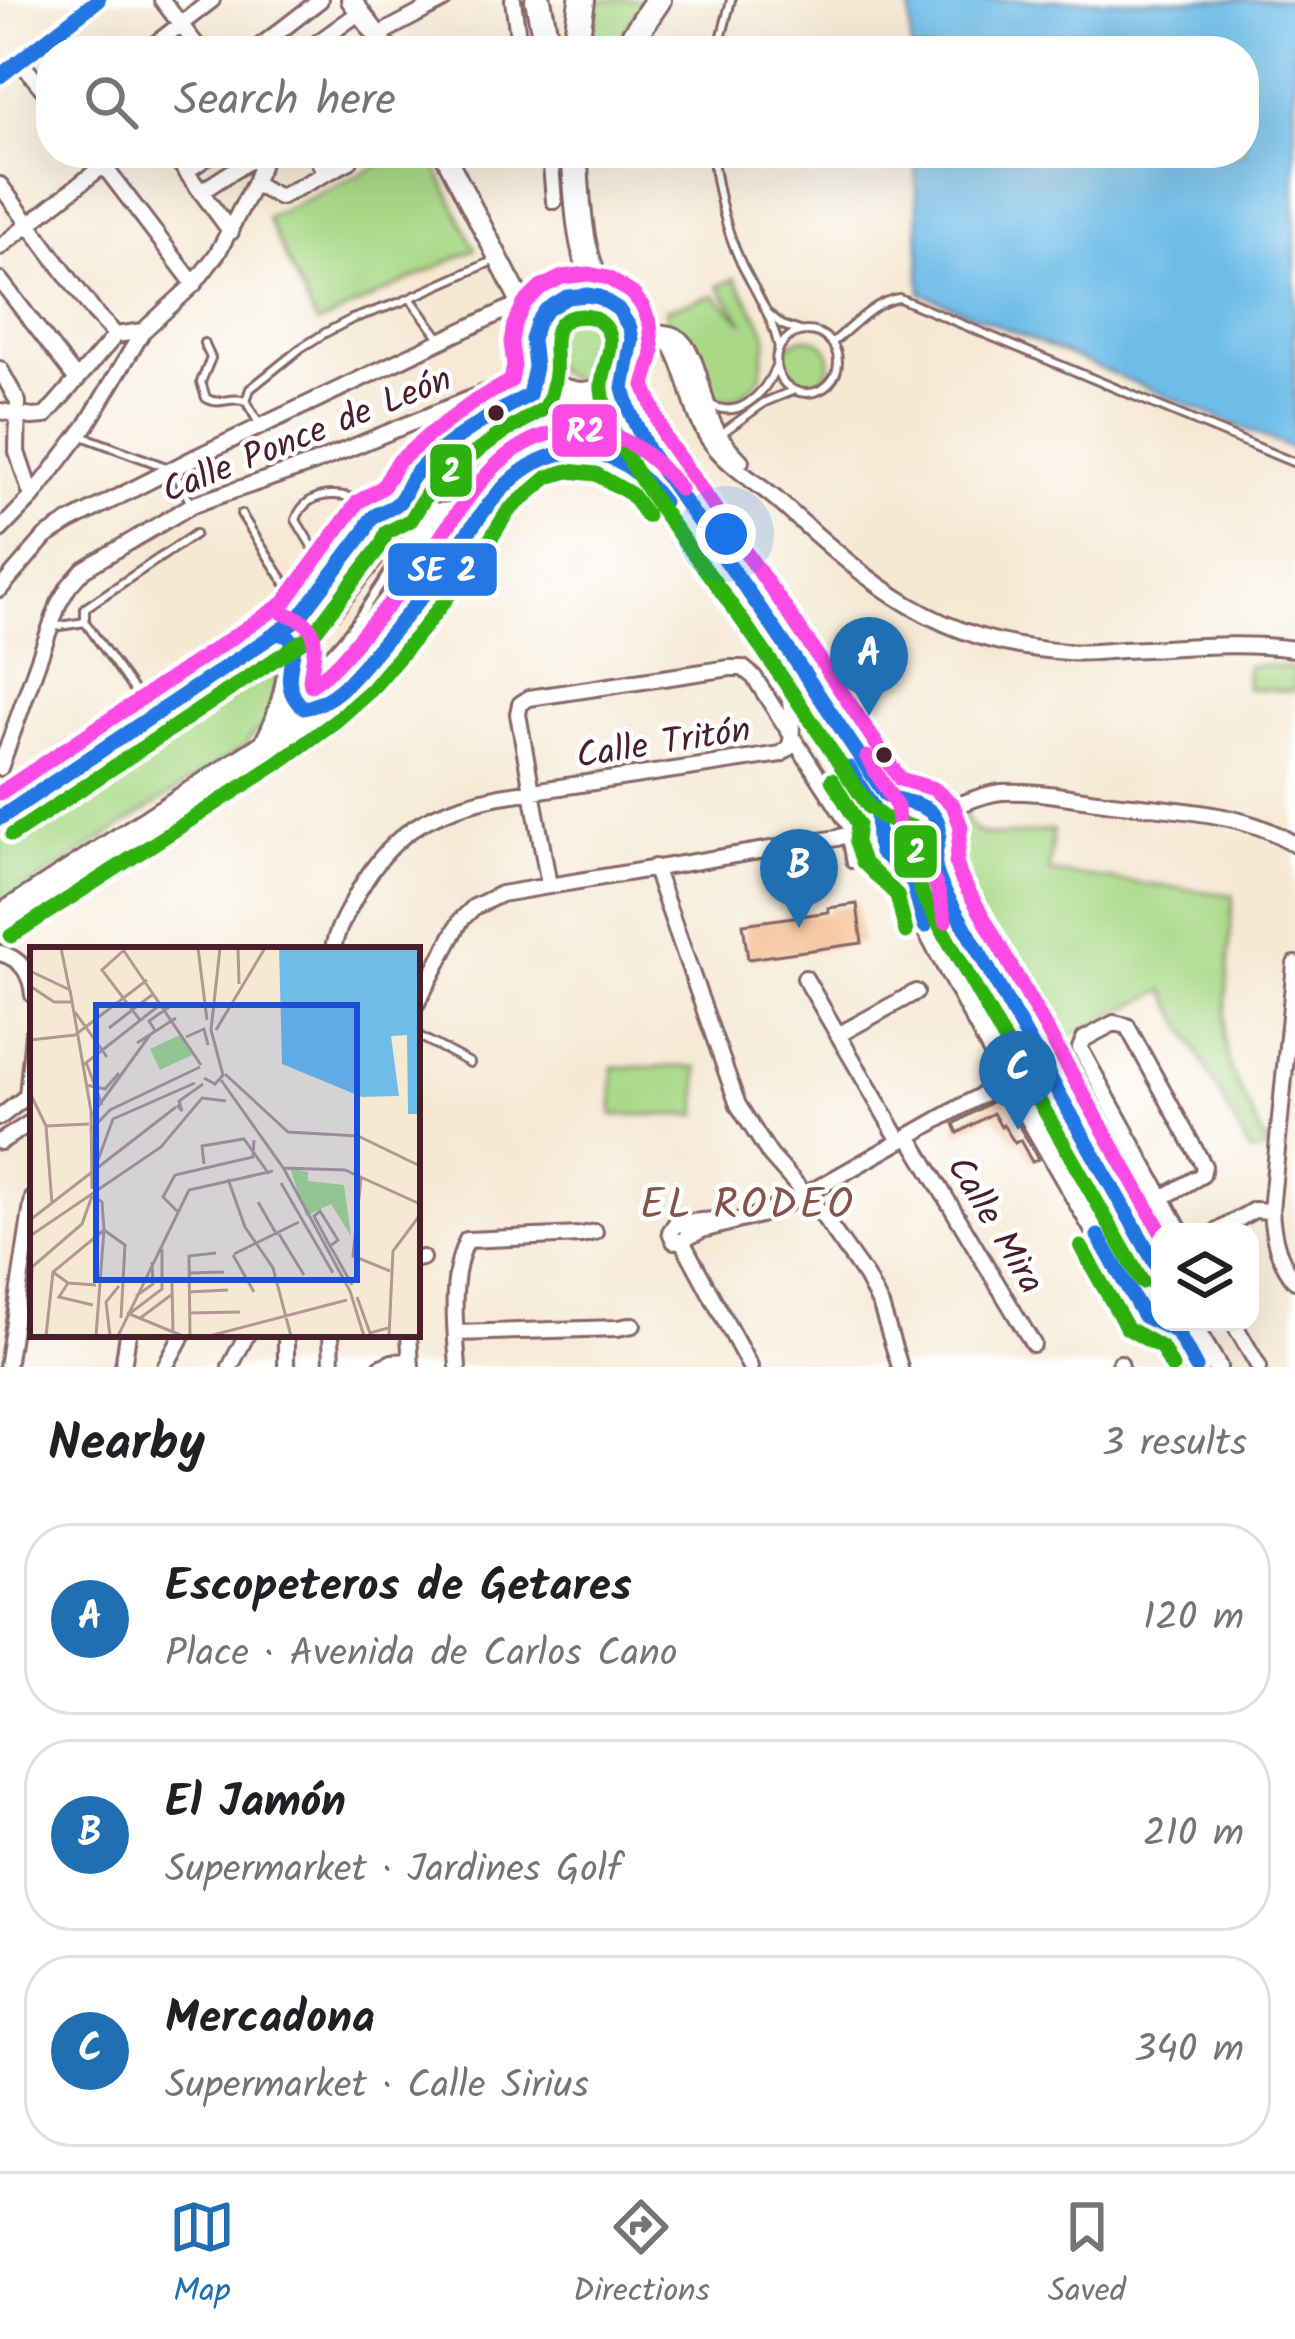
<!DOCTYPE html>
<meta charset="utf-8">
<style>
body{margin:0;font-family:Kalam,sans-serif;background:#f2f2f2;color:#202124}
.controls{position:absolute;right:36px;bottom:36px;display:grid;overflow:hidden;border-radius:24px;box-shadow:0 12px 48px #0002}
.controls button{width:108px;height:108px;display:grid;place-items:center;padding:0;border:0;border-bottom:3px solid #e0e0e0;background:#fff;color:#202124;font:60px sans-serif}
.you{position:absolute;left:726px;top:534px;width:42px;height:42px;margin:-30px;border:9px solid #fff;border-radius:50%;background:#1a73e8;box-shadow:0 0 0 18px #1a73e833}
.badge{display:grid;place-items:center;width:78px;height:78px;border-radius:50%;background:#1f6fb2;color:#fff;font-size:39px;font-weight:700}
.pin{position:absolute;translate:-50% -99px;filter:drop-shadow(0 3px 6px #0008)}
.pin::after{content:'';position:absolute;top:63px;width:42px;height:36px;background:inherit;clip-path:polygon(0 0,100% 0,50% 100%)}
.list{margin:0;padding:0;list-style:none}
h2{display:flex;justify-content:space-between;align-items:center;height:156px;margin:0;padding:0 48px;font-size:51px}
h2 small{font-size:39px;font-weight:400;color:#757577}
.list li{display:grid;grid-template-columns:78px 1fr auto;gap:36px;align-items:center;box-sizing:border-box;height:192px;margin:0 24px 24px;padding:0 24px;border:3px solid #e0e0e0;border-radius:48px}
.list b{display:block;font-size:45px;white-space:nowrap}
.list p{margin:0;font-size:39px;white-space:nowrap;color:#757577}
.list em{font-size:39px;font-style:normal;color:#757577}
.icon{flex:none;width:66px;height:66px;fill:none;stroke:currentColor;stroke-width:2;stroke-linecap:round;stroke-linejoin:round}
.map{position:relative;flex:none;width:1295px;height:1367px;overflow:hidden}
.search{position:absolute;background:#fff;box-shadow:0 12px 48px #0002;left:36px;right:36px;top:36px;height:132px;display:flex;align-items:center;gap:30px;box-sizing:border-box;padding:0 42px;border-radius:48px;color:#757577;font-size:45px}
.sheet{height:804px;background:#fff}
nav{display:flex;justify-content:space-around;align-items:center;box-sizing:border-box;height:168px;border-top:3px solid #e0e0e0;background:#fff;font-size:33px;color:#757577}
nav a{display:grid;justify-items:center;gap:6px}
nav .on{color:#1f6fb2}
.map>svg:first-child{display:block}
.green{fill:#a9d987;stroke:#7a7c59;stroke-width:3}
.water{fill:#6ebde8;stroke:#5c6e8a;stroke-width:3}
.building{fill:#f2b481}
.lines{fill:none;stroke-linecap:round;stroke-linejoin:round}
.lane-casing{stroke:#866666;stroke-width:12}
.street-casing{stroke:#866666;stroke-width:20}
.secondary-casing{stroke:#866666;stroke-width:24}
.highway-casing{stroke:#866666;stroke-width:30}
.lane{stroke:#fff;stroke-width:6}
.street{stroke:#fff;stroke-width:14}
.secondary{stroke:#fff;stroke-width:18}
.highway{stroke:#fff;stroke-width:24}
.bus-1-casing{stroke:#fff;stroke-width:24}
.bus-2-casing{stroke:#fff;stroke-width:24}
.bus-3-casing{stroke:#fff;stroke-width:24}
.bus-1{stroke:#2477e4;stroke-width:15}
.bus-2{stroke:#2db10f;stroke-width:15}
.bus-3{stroke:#fb4be4;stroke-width:15}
.bus-dot{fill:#4a1f2b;stroke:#fff;stroke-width:4.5}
.labels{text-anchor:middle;stroke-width:9;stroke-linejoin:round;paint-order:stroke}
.street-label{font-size:36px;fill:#4a1f2b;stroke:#fff}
.quarter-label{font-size:42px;letter-spacing:3px;fill:#855349;stroke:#fff}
.inset-road{fill:none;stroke:#b19890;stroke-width:3}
.view{fill:#1d4ed8;fill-opacity:0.15;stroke:#1d4ed8;stroke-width:6}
.inset-edge{fill:none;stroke:#4a1f2b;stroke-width:6}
.line-badge{stroke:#fff;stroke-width:4.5}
.badge-label{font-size:33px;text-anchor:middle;font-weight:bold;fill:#fff}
</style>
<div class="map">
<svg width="1295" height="1367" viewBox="0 0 1295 1367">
<rect width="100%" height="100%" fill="#fff"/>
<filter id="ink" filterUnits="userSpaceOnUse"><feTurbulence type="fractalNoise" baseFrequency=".00833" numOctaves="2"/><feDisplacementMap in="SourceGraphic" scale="24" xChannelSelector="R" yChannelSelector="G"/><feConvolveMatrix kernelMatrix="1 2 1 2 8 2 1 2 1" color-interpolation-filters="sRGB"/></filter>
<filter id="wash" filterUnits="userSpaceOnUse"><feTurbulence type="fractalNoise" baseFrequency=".004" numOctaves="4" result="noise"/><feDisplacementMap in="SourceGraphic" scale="48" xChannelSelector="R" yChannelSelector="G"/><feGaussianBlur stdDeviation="2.7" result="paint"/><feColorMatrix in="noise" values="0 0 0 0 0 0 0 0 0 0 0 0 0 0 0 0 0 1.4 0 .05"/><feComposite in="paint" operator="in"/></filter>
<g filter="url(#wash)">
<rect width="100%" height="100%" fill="#f6e9d4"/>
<!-- green -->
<path class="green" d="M596,0H644L611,51H590Z
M406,153H429L475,249L317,324L267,218Z
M735,278C741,291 767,328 767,338C767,345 764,351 763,357C762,374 762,379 748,390C735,400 728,403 713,396L692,340L686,333L667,324L666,309L714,295L744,323L718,286Z
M545 344a36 36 0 1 1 72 0a36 36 0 1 1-72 0Z
M784 361a23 23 0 1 1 46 0a23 23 0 1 1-46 0Z
M576,404C599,412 608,435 620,456L544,450L542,431L569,405Z
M514,416C500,446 485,491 454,505L442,499L435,485L439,471Z
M276,643L284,649V656L266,724L252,735L245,746L0,905V837L35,813L49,809L271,653L269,646Z
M1266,665L1295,669V691L1247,688V666Z
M965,811C967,818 968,824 973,829C988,842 1034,832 1053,830L1049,872L1233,895L1224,1038L1230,1068L1265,1142L1269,1141L1268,1150L1250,1152L1165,990L1042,1049L942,864L948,854L947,824Z
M887 837a23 23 0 1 1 46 0a23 23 0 1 1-46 0Z
M613,1067H698V1115H613Z"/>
<!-- water -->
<path class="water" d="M910,0H1295V450L921,293L915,153H1244V51H911Z"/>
<g id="blocks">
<!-- building -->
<path class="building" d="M370,543L385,556L380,562L382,564L339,618L324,607L362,558L360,556Z
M857,904L862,943L748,959L743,924L829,912L828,908Z
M1000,1097L1003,1098L1038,1159L1032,1162L1020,1140L1015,1143L1003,1125L1001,1127L993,1113L958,1133L954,1124Z"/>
</g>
</g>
<g filter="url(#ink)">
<use href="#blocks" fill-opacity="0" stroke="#866666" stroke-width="3"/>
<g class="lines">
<!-- lane casing -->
<g class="lane-casing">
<path id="lane" d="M718,51L731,0
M712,153C717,191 725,228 741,263C755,291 773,317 779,349
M410,298L440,338
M768,313L782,325L800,331
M776 362a31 31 0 1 1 62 0a31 31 0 1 1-62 0Z
M204,343L211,358L201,382L206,398C220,407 231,395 246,401L261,427
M832,343C851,328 874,301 899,298L1295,463
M683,357L696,389
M246,401L250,389L301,348L325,333L352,319L401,302L495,260
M708,403C737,422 764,395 775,368
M722,433L765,402L792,391
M82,436L174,470L191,504
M241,514L294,597L298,614
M325,581L317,565L316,553L296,520C307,485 353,492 377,509
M85,622V608L195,534
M54,627L85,622L152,716
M297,676C341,657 378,586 405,547L406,533
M847,841L851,864
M417,1035L470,1063"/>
</g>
<!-- street casing -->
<g class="street-casing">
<path id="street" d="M162,0L201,51
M513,0L520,51
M378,35L444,0
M146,51L212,0
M254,51L320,0
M306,51L360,12
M20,61L51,99
M0,76L98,0
M94,153L194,284
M172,153L231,232
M315,153L325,174
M550,153L554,201
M187,171L213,153
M254,184L280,197L350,161
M0,185L94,312L116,335
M202,191L261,153
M0,247L104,165L124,153
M0,280L77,380
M630,328C645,335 661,329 676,336C698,349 703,400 713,423C719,437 730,450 741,461
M632,348C644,340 659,337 671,345C688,374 690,410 708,438C725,464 753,480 776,499C871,584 934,643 1067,652C1085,654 1104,651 1122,650C1179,648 1238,641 1295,649
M0,369L18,402L17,452L32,497
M0,411L32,417L45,416L116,335L143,331
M401,500L417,495L428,500L433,516C428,529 418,534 406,530L396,516L405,488L414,476L487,418L527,396
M0,530L32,497L86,426L143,331L194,284L217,254L254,184L266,153
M0,589L45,537L69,522L198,456L508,309L516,308
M0,768L59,603L69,586L84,569L192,505L314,463L491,390
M931,812C956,810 976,794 1002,792C1036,790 1071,798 1105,802C1164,810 1246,810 1295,845
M0,818L299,618L365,531C367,515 383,509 397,505
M654,867L738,1105L770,1155L818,1209L866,1277L881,1306L900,1367
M549,885L518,714L520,704L529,698L730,668H743L754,677L859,840
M333,950C335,934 343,920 351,905C387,835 424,812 500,796L781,754C784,751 787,750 789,747C795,736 790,696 787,684
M0,953C22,959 31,974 33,995
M1295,964L1271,1211C1273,1239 1278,1259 1295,1281
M805,978L900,1141
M417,1003L461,920L474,907L501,894L837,838L879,824
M838,1035L916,992
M0,1117L27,1096L33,1034
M909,1136L1033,1344
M0,1142L33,1121
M1162,1198L1202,1175L1204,1166L1127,1026L1114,1023L1084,1039L1080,1048L1081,1050L1181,1232
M676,1223L686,1226L689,1234L684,1241H674L670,1232L676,1223L715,1220
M1216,1232L1254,1210L1271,1211
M687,1238L702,1230L760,1215L805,1195L1008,1080
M682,1241L750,1367
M417,1259L422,1258
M1233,1322L1259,1367
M456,1333L618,1328L633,1325
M286,1334V1367
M331,1334L332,1367
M409,1334L411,1367
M1120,1363L1121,1367
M7,1367L33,1198
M123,1367L128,1334
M165,1367L183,1334
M230,1367L247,1334
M381,1367L392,1362L410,1361
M458,1367C455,1327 449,1276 467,1240L581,1235L595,1232"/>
</g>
<!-- secondary casing -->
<g class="secondary-casing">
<path id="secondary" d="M351,0L389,51
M444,153L520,300
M520,300L517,304L518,313L532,338
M520,300L532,298L550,306
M622,375L632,417L647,449L771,624L885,794L902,804
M589,394L867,794L880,822
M917,890L925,926L1008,1080L1144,1316L1177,1332
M1160,1272L942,887C938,878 932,867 935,857C941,831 947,818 917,805L894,807L879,824V847L887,859L901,867L927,897L1160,1304
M1190,1322L1217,1367
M1173,1326L1196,1367"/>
</g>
<!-- highway casing -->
<g class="highway-casing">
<path id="highway" d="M538,0L548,51
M575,51L582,0
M624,51L658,0
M574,153C579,204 576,260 609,302
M532 345a50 50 0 1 1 100 0a50 50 0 1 1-100 0Z
M521,457L550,409L570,393
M492,497L496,479L519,429L536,363
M433,516C456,516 468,513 481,493
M417,531L424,562L437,578
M267,744C289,706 292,660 299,618
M0,918C69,874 138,829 207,784C258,751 311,719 355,676C393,638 427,592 458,549C481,517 500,480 535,460C574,438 612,455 645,478"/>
</g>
<!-- lane -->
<use href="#lane" class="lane"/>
<!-- street -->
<use href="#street" class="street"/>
<!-- secondary -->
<use href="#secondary" class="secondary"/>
<!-- highway -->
<use href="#highway" class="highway"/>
<!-- bus-1 casing -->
<g class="bus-1-casing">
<path id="bus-1" d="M0,76L98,0
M277,633L288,636L295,644C290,668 282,691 304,708C336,702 355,675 375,652C397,626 420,601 440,573C478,522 514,445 589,452C621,455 644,477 663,502
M849,768L877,814L878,842L881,852L904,871L913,883L925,926
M0,818L299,618L365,531C373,508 386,515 399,502C405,495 408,484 413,477C440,443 492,415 529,395L535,367L532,339L537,323L546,310L567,297L587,295L599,297L618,309L630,328L632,340L623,388L630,412L647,449L771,624L885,794C899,803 919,801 931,812C946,826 936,842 935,858C934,869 938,877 942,887L1160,1272
M1098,1236L1144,1316L1177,1332L1196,1367"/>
</g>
<!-- bus-2 casing -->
<g class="bus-2-casing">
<path id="bus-2" d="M832,780L858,824L856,842L863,862L897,895L906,932
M12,835L313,634L382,544L386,533L411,520L430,489L454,468L498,436L545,408C551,398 554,385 555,373C558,352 544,317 582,316C588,316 594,317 599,321C624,339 600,366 602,389C604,413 616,438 628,458C658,510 700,560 734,609C781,674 824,741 869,807L884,818L918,829L914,866L923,896L1142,1282
M11,936L277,764L337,720L371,690L425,626L483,551L508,511L548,477L568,471L596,474L631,494L647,516
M1081,1247L1127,1328L1162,1348L1172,1367"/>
</g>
<!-- bus-3 casing -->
<g class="bus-3-casing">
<path id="bus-3" d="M283,613C325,624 314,646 310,680L311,685L314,683C335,670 349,650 365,631C386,608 407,585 425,560C465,504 501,429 580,430C623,430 655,457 680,489
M867,757L897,807L899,842C933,865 937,883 945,921
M0,793L284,603L358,502L383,487L398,462L429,435L475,401L511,381L514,366L511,342L514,325L524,304L540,288L562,277L589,274L608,278L633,294L643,307L650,324L653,354L644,385L665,438L788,612L900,779L934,789L953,805L961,827L956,863L961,878L1161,1232"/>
</g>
<!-- bus-1 -->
<use href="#bus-1" class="bus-1"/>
<!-- bus-2 -->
<use href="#bus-2" class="bus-2"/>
<!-- bus-3 -->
<use href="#bus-3" class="bus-3"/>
</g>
</g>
<!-- markers -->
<g class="bus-dot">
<circle cx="496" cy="413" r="10"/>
<circle cx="884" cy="755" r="10"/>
</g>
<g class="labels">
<!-- street labels -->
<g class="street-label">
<text transform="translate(306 433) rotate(-22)" y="13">Calle Ponce de León</text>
<text transform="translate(663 741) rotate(-9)" y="13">Calle Tritón</text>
<text transform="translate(997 1224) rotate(59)" y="13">Calle Mira</text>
</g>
<!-- quarter labels -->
<g class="quarter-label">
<text x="748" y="1218">EL RODEO</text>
</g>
</g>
<!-- overview -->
<g transform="translate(30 947)">
<rect width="390" height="390" fill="#f6e9d4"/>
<path d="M152,87L162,108L130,123L120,102ZM260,221L278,225V234L314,238L321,289L301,257L276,269Z" fill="#a9d987"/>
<path d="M249,1H390V167H378L377,88L361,89L369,149L332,150L252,117Z" fill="#6ebde8"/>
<path class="inset-road" d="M31,1L40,45M92,1L171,118M168,1L177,73M208,1L209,37M94,3L72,23L110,73M0,24L38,42M0,39L24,55H41M40,43L61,164L62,242M45,65L77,110M79,81L123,47M186,83L235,1M126,85L119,74L139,60M156,90L174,82L178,98M0,93L45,88L117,33M107,96L146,71M56,115L72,158M52,119L131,57M195,127L258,185L328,189L390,219M174,131L185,137L193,128L181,83L190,1M191,133L254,222L320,344L334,389M56,138L75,142L89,126M0,146L16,179L22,257M147,158L152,164L149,154L173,137M62,168L120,88M16,179L59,177M60,184L80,163L170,120M174,217L172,199L214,192L239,227M65,221L83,172L165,136M253,221L315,223L390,257M331,231L323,309L360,324M198,232L215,280L243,321L261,389M251,236L303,326M63,249L72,255L74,283M228,255L247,288M148,265L133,250L145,228L223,210L224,193M0,273L146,160M74,283L95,298L91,371M249,287L274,328M0,289L131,200L172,151L196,154M300,299L308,293L290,264L284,269L300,299L306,309L322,338M204,307L269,275M203,308L224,345M23,325L38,336L66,338M158,326L194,325M38,336L29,350L63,358M142,336L143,385M158,345L198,343M106,349L123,337L122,315M327,350L340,386L358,381M97,366L153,389M159,366L210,365M99,367L132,342V302M109,372L141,348M0,383L2,320L52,277L62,249M16,389L23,325L74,283M66,389L74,283M80,389L76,355L89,339M88,389L159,243L243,224M160,389L159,309L186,306M179,389L317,353M359,389L363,304L390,268"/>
<path class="view" d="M66,58H327V333H66Z"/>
<rect width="390" height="390" class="inset-edge"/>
</g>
<g class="line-badge">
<rect x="550" y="402" width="69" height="57" rx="12" fill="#fb4be4"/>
<rect x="428" y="442" width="46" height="57" rx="12" fill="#2db10f"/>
<rect x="386" y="541" width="113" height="57" rx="12" fill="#2477e4"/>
<rect x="892" y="823" width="47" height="57" rx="12" fill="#2db10f"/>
</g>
<g class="badge-label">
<text x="585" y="442">R2</text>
<text x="451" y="482">2</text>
<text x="442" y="581">SE 2</text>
<text x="916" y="863">2</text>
</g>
</svg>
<div class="controls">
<button><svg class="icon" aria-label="layers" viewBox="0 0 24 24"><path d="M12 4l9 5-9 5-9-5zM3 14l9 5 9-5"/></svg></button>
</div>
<div class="you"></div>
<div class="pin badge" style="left:869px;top:716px">A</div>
<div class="pin badge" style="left:799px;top:928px">B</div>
<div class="pin badge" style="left:1018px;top:1130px">C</div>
<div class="search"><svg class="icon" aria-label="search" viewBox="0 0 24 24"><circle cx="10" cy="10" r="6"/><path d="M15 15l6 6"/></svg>Search here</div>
</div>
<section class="sheet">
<h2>Nearby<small>3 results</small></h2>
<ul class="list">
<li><span class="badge">A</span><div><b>Escopeteros de Getares</b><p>Place · Avenida de Carlos Cano</p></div><em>120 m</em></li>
<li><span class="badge">B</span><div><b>El Jamón</b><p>Supermarket · Jardines Golf</p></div><em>210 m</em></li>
<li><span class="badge">C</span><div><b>Mercadona</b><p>Supermarket · Calle Sirius</p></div><em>340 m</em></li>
</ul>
</section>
<nav>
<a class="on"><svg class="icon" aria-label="map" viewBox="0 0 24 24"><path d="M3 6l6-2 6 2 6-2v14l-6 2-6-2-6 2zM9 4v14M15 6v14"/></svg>Map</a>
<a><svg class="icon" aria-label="directions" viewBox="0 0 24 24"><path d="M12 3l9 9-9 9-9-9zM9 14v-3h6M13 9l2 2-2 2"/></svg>Directions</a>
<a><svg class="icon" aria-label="saved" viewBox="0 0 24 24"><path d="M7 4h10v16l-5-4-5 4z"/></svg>Saved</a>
</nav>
